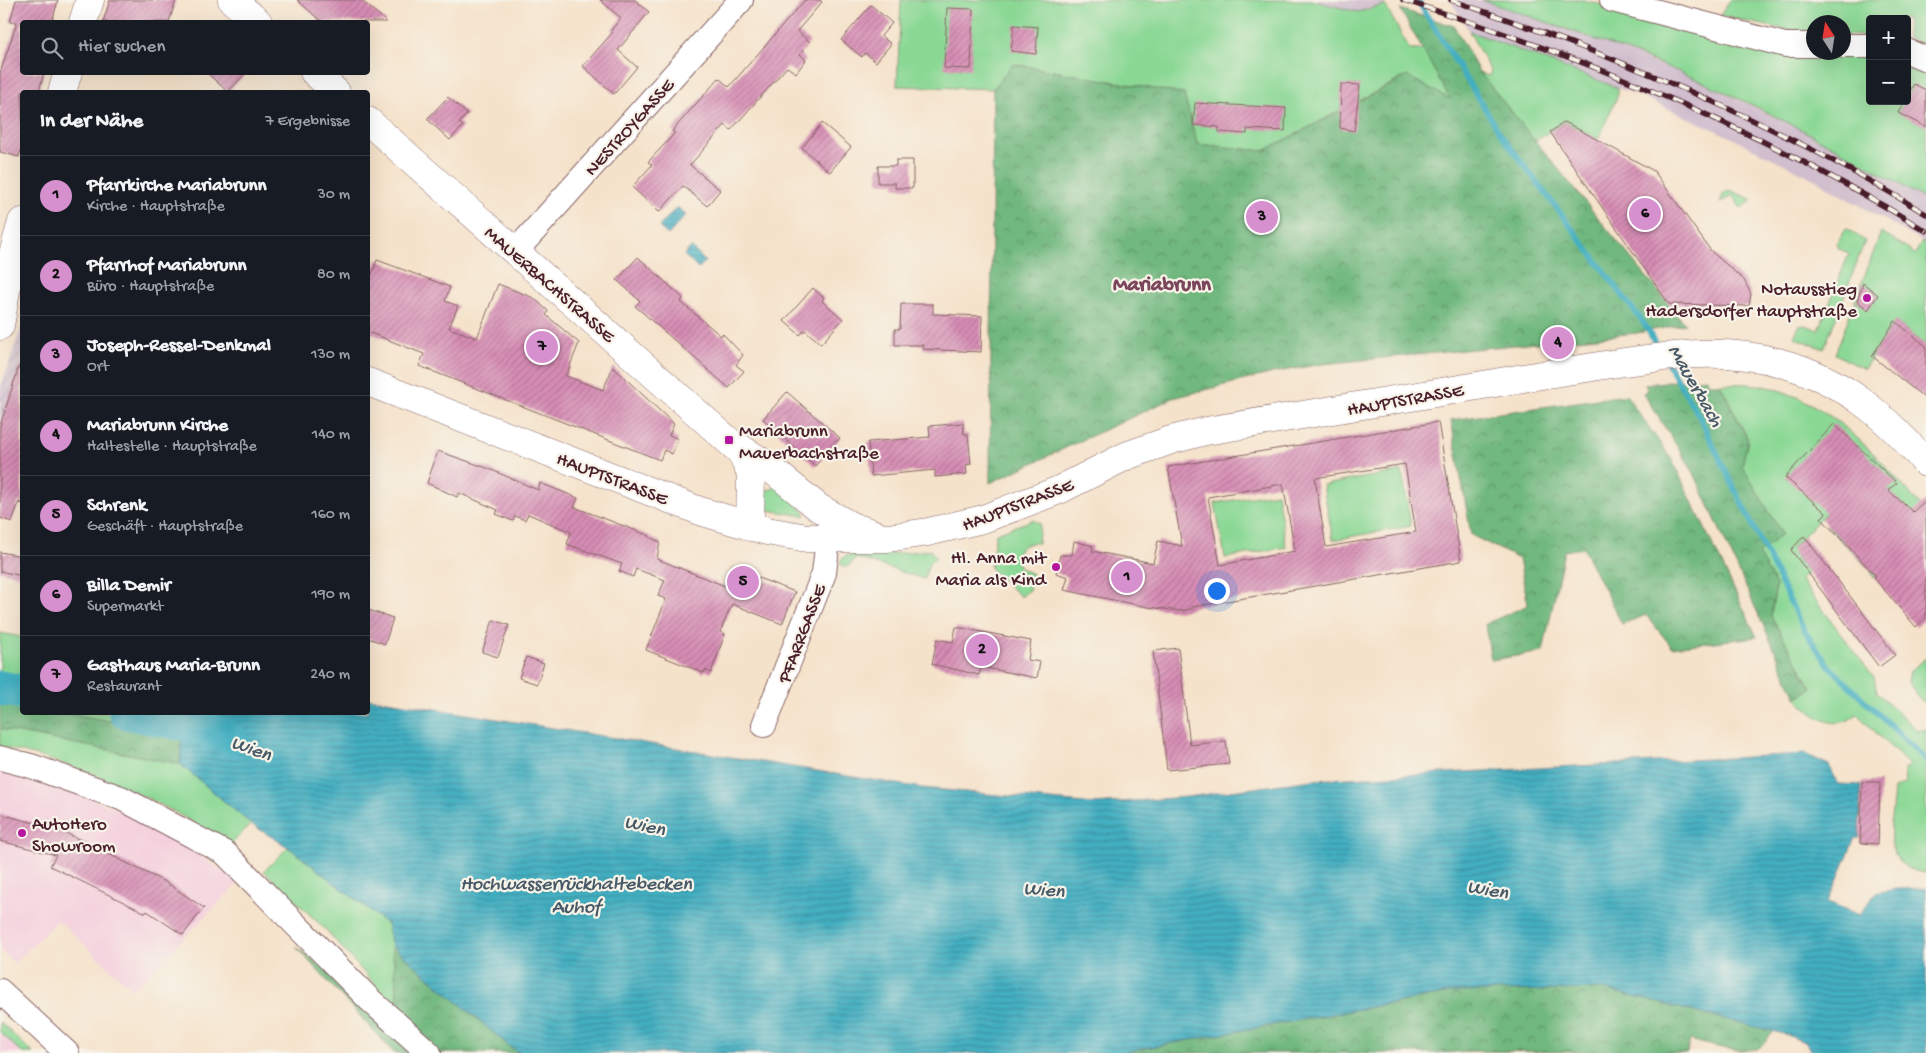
<!DOCTYPE html>
<html lang="de">
<meta charset="utf-8">
<style>
body{margin:0;font-family:"Gochi Hand",sans-serif;background:#20242c;color:#f1f3f6}
.controls{position:absolute;right:15px;top:15px;display:grid;overflow:hidden;border-radius:5px;box-shadow:0 5px 20px #0002}
.controls button{width:45px;height:45px;display:grid;place-items:center;padding:0;border:0;border-bottom:1px solid #363941;background:#171b24;color:#f1f3f6;font:25px sans-serif}
.compass{position:absolute;left:1806px;top:15px;width:45px;height:45px;border-radius:50%;background:#171b24;box-shadow:0 5px 20px #0002;rotate:348deg}
.you{position:absolute;left:1216px;top:590px;width:18px;height:18px;margin:-12px;border:4px solid #fff;border-radius:50%;background:#1a73e8;box-shadow:0 0 0 8px #1a73e833}
.badge{display:grid;place-items:center;width:32px;height:32px;border-radius:50%;background:#d690ce;color:#111;font-size:16px;font-weight:700}
.pin{position:absolute;translate:-50% -50%;border:2px solid #fff;box-shadow:0 1px 5px #0006}
.list{margin:0;padding:0;list-style:none}
h2{display:flex;justify-content:space-between;align-items:center;height:65px;margin:0;padding:0 20px;font-size:21px}
h2 small{font-size:16px;font-weight:400;color:#9ea1a6}
.list li{display:grid;grid-template-columns:32px 1fr auto;gap:15px;align-items:center;box-sizing:border-box;height:80px;padding:0 20px;border-top:1px solid #363941}
.list b{display:block;font-size:19px;white-space:nowrap}
.list p{margin:0;font-size:16px;white-space:nowrap;color:#9ea1a6}
.list em{font-size:16px;font-style:normal;color:#9ea1a6}
.icon{flex:none;width:28px;height:28px;fill:none;stroke:currentColor;stroke-width:2;stroke-linecap:round;stroke-linejoin:round}
.map{position:relative;flex:none;width:1926px;height:1053px;overflow:hidden}
.search{position:absolute;background:#171b24;box-shadow:0 5px 20px #0002;left:20px;top:20px;width:350px;height:55px;display:flex;align-items:center;gap:12px;box-sizing:border-box;padding:0 18px;border-radius:5px;color:#9ea1a6;font-size:19px}
.panel{position:absolute;background:#171b24;box-shadow:0 5px 20px #0002;left:20px;top:90px;width:350px;height:625px;border-radius:5px}
.map>svg:first-child{display:block}
.built{fill:#f4cfdd}
.industrial{fill:url(#industrial-furrows)}
.railway{fill:#d0bdcd}
.green{fill:#8bd895;stroke:#6a7c60}
.forest{fill:url(#forest-crowns);stroke:#5d6c54}
.water{fill:url(#water-rules);stroke:#466776}
.lines{fill:none;stroke-linecap:round;stroke-linejoin:round}
.stream{stroke:#43afc1;stroke-width:5.5}
.river{stroke:#43afc1;stroke-width:35}
.building{fill:url(#building-hatch);fill-rule:evenodd}
.minor-casing{stroke:#866363;stroke-width:26}
.secondary-casing{stroke:#866363;stroke-width:29}
.minor{stroke:#fff;stroke-width:24}
.secondary{stroke:#fff;stroke-width:28}
.rail-casing{stroke:#4a1f2b;stroke-width:5.5}
.rail{stroke:#f7f3e8;stroke-width:4;stroke-dasharray:11;stroke-linecap:butt}
.poi-dot{fill:#b5179e;stroke:#f7f3e8;stroke-width:2}
.labels{text-anchor:middle;stroke-width:4.5;stroke-linejoin:round;paint-order:stroke}
.street-label{font-size:19px;fill:#4a1f2b;stroke:#f7f3e8}
.poi-label{font-size:19px;fill:#4a1f2b;stroke:#f7f3e8;text-anchor:end}
.water-label{font-size:20px;font-style:italic;fill:#475967;stroke:#f7f3e8}
.quarter-label{font-size:21px;font-weight:bold;fill:#7b465b;stroke:#f7f3e8}
</style>
<div class="map">
<svg width="1926" height="1053" viewBox="0 0 1926 1053">
<defs>
<pattern id="industrial-furrows" width="10" height="10" patternUnits="userSpaceOnUse" patternTransform="scale(1.25)"><rect width="10" height="10" fill="#d0bdcd"/><path d="M-1 1l2-2M0 10L10 0M9 11l2-2" fill="none" stroke="#b4a2b0"/></pattern>
<pattern id="forest-crowns" width="20" height="18" patternUnits="userSpaceOnUse" patternTransform="scale(1.25)"><rect width="20" height="18" fill="#70b87e"/><path d="M2 6a3 3 0 1 1 6 0M12 15a3 3 0 1 1 6 0" fill="none" stroke="#5e9567"/></pattern>
<pattern id="water-rules" width="6" height="5" patternUnits="userSpaceOnUse" patternTransform="scale(1.25)"><rect width="6" height="5" fill="#43afc1"/><path d="M0 2.5h6" fill="none" stroke="#3a8e9d"/></pattern>
<pattern id="building-hatch" width="6" height="6" patternUnits="userSpaceOnUse" patternTransform="scale(1.25)"><rect width="6" height="6" fill="#d78db5"/><path d="M-1 1l2-2M0 6l6-6M5 7l2-2" fill="none" stroke="#b07393"/></pattern>
</defs>
<rect width="100%" height="100%" fill="#f7f3e8"/>
<filter id="ink" filterUnits="userSpaceOnUse"><feTurbulence type="fractalNoise" baseFrequency=".02" numOctaves="2"/><feDisplacementMap in="SourceGraphic" scale="10" xChannelSelector="R" yChannelSelector="G"/><feConvolveMatrix kernelMatrix="1 2 1 2 8 2 1 2 1" color-interpolation-filters="sRGB"/></filter>
<filter id="wash" filterUnits="userSpaceOnUse"><feTurbulence type="fractalNoise" baseFrequency=".0096" numOctaves="4" result="noise"/><feDisplacementMap in="SourceGraphic" scale="20" xChannelSelector="R" yChannelSelector="G"/><feGaussianBlur stdDeviation="1.12" result="paint"/><feColorMatrix in="noise" values="0 0 0 0 0 0 0 0 0 0 0 0 0 0 0 0 0 1.4 0 .05"/><feComposite in="paint" operator="in"/></filter>
<g filter="url(#wash)">
<rect width="100%" height="100%" fill="#f5e2ca"/>
<!-- built -->
<path class="built" d="M0,768L73,790L151,823L239,882L133,990L58,920L15,963L0,950Z
M0,1022L33,1053H0Z"/>
<!-- industrial -->
<path class="industrial" d="M22,326V443L0,439V390Z"/>
<!-- railway -->
<path class="railway" d="M1311,0H1383L1385,5L1357,12Z
M1450,0H1482L1582,34L1698,80L1847,152L1926,200V244L1816,180L1728,136L1649,100L1469,31Z"/>
<!-- green -->
<path class="green" d="M901,0H1311L1357,12L1385,5L1410,50H1424L1451,100L1406,76L1264,151L1197,144L1183,94L1013,64L993,89L897,86Z
M1482,0H1584L1783,53L1870,57V101H1907V61L1926,72V200C1852,155 1777,115 1698,80C1628,49 1554,25 1482,0Z
M1730,0H1926V45L1907,38V19H1870V36L1844,35V22H1814L1813,33L1797,32L1720,16Z
M1469,31L1618,88V95L1598,139L1565,122L1535,141L1479,72L1488,76L1491,72Z
M1730,190L1753,200L1741,208L1732,195L1720,203L1723,194Z
M1846,228L1865,241L1824,349L1794,337L1799,326L1805,325L1819,330L1849,253L1839,249L1837,243Z
M1881,232L1915,254L1922,241L1926,244V346L1895,321L1864,369L1835,354Z
M1720,384C1732,384 1746,383 1758,385C1832,398 1879,459 1926,512V533L1874,578L1871,571L1827,526L1846,505L1839,499L1791,549L1798,556L1797,558L1808,573L1800,579L1874,678L1877,692L1918,731L1926,729V873C1878,868 1892,822 1894,788L1905,784L1904,770L1910,766L1857,714C1835,734 1813,716 1796,698L1812,688L1771,616L1776,585L1758,554L1782,534L1742,466L1748,439Z
M1402,471L1411,526L1333,540L1323,485Z
M777,483L806,514L804,516L768,510L764,506L761,491L772,489Z
M1277,493L1286,547L1225,558L1215,503Z
M1033,520L1040,524L1038,543C1023,541 1011,553 1020,568L1032,574L1029,590L1021,597L990,568L996,533Z
M930,550L936,557L929,564L924,579L857,558L847,567L841,565L840,560L847,555H882Z
M0,633L22,637V704L0,699Z
M1926,658V703L1920,699L1908,682L1910,671Z
M268,712L234,728L182,735L67,713Z
M0,729L180,764L251,824L228,847C212,836 196,824 180,815C126,785 60,759 0,747Z
M288,847L387,924L392,946L399,1012L327,931L264,871Z
M0,1022L33,1053H22L0,1032Z"/>
<!-- forest -->
<path class="forest" d="M1400,9L1454,26L1479,72L1685,324L1637,333L1322,364L1277,372L1173,398L990,483L993,89L1012,64L1184,94L1197,144L1264,151L1407,76L1450,99Z
M1706,378L1710,384H1720L1748,440L1742,466L1782,534L1758,554L1776,585L1771,616L1812,689L1796,697L1694,473L1643,393L1648,391L1645,384Z
M1626,395L1672,460L1757,637L1672,647L1646,615L1622,624L1583,548L1564,551L1543,652L1491,660L1485,624L1528,605L1519,559L1471,535L1451,420Z
M0,699L22,704V712L67,713L182,735L180,764L0,729Z
M392,946L510,1047L521,1053H394L296,947L355,991L399,1011Z
M1603,989L1774,1031C1769,1037 1763,1046 1757,1049C1735,1053 1711,1046 1690,1040L1687,1053L1469,1051L1440,1053H1118L1460,991Z"/>
<!-- water -->
<path class="water" d="M677,207L686,215L668,235L659,227Z
M691,247L705,261L698,269L684,255Z
M368,698L922,788L1095,804L1187,797L1312,780L1805,754L1829,765L1838,784L1861,785L1859,838H1855L1828,902L1860,915L1875,893L1896,889L1926,888V1053H1812L1805,1042L1784,1034L1603,989L1454,992L1118,1053H521L510,1047L392,946L387,924L288,847L251,824L180,764L183,713L368,712Z"/>
<g class="lines">
<!-- stream -->
<path class="stream" d="M1417,0L1502,136L1645,325L1659,350
M1668,364L1700,418L1804,630L1829,666L1926,760"/>
<!-- river -->
<path class="river" d="M0,688L22,692
M126,712L196,726L229,738"/>
</g>
<g id="blocks">
<!-- building -->
<path class="building" d="M16,0H58L52,22H22V72H44L39,92H22V146L19,157L0,152V73L17,22H10Z
M110,0H176L169,22H103Z
M297,0H361L387,22H322Z
M600,0H635L649,12L618,50L637,67L614,94L583,66L613,32L611,30L621,18Z
M805,0H819L822,2L797,31L810,42L800,54L806,60L796,73L787,67L731,130L725,125L690,165L720,190L707,206L683,186L659,212L632,187L652,165L648,162L675,133L672,131L719,78L729,87Z
M871,5L892,23L881,36L891,44L876,62L865,53L862,57L841,40Z
M947,8L973,9L971,69L944,68Z
M1014,25L1038,27L1036,54L1011,51Z
M206,72H247L228,92Z
M1341,84L1360,85L1354,131L1340,128Z
M1914,84L1926,90V127L1898,113L1905,101H1907V96Z
M448,97L467,114L459,123L463,126L450,140L427,119Z
M1195,103L1286,108L1285,131L1247,129V134L1219,132V127L1193,125Z
M1565,122L1654,171L1711,251L1744,280L1751,294L1749,306L1669,304L1550,132Z
M822,123L851,147L830,172L802,148Z
M896,160H913V188H895V183H878V166H896Z
M638,257L683,298L681,302L721,336L723,334L743,355L736,365L744,371L729,388L635,306L640,301L617,280Z
M377,260L450,287L445,301L458,306L449,328L477,338L498,284L534,298L548,311L546,315L579,343L566,376L603,390L613,367L674,424L669,435L678,439L672,454L664,450L660,460L419,366L424,354L368,332V285Z
M1863,283L1878,295L1868,310L1857,301Z
M813,288L824,298L822,301L843,319L821,344L805,330L800,335L784,321Z
M901,304H933V314L982,316L981,352L923,349V345H895V329H900Z
M1895,321L1926,346V399L1872,356Z
M19,366H22V504L19,502L12,522L0,518V426Z
M787,392L840,438L815,466L763,419Z
M1438,422L1461,561L1192,607V609L1180,611L1148,607L1064,590L1068,577L1056,573L1060,555H1072L1074,541L1093,546L1092,551L1153,563L1158,541L1182,546L1168,467ZM1405,464L1416,532L1326,547L1315,478ZM1283,484L1295,551L1220,565L1208,497Z
M963,423L964,434H968L971,464L966,465L967,474L935,477V470L871,476L868,442L930,437L929,426Z
M1834,424L1897,483L1888,490L1913,512L1926,500V618L1916,627L1874,578L1876,576L1821,518L1826,513L1785,477Z
M438,451L487,468L538,490L540,483L578,498L574,507L650,536L649,537L660,542L657,559L725,586L732,568L795,592L782,624L732,604L720,632L725,634L711,673L705,670L704,673L646,650L666,599L658,596L665,580L636,569L633,577L619,571L622,564L567,544L571,532L528,514L525,520L515,516L513,521L496,514L498,510L459,493L457,497L427,483Z
M1804,536L1895,655L1879,667L1791,550Z
M0,552L22,556V576L0,571Z
M368,610L393,618L385,644L368,638Z
M493,620L509,625L498,657L482,652Z
M956,627L1031,641L1028,660L1040,662L1037,678L981,667L979,675L932,664L937,639L953,642Z
M1178,648L1190,745L1226,741L1229,764L1167,770L1153,651Z
M526,657L544,663L537,684L519,678Z
M1862,782H1880L1878,844L1860,843Z
M0,814L58,829L167,883L204,908L183,935L147,911L146,913L50,866L56,855L0,841Z"/>
</g>
</g>
<g filter="url(#ink)">
<use href="#blocks" fill-opacity="0" stroke="#866363" stroke-width="1"/>
<g class="lines">
<!-- minor casing -->
<g class="minor-casing">
<path id="minor" d="M1612,0L1762,39L1785,45H1814
M1844,46H1870
M1907,51L1926,59
M515,252L741,0
M764,725L824,573L828,539L835,520
M0,758L31,766L121,798L225,853L370,1000L429,1053
M0,991L67,1053"/>
</g>
<!-- secondary casing -->
<g class="secondary-casing">
<path id="secondary" d="M232,0L258,22
M83,22L90,0
M314,72L336,92
M62,92L68,72
M368,121L741,452L751,474L750,527
M0,326L11,261L22,222
M368,382L700,511L767,531L807,538H888L928,532L983,519L1059,490L1126,456L1171,440L1206,431C1301,415 1395,400 1489,384C1532,376 1575,370 1618,363C1673,355 1726,347 1781,363C1844,380 1884,415 1926,463
M737,446L765,464L819,508L851,526L874,534"/>
</g>
<!-- minor -->
<use href="#minor" class="minor"/>
<!-- secondary -->
<use href="#secondary" class="secondary"/>
<!-- rail casing -->
<g class="rail-casing">
<path id="rail" d="M1403,0C1590,59 1759,129 1926,231
M1451,0C1616,56 1777,122 1926,214"/>
</g>
<!-- rail -->
<use href="#rail" class="rail"/>
</g>
</g>
<!-- markers -->
<g class="poi-dot">
<circle cx="1867" cy="298" r="5"/>
<rect x="724" y="435" width="10" height="10" rx="2.5"/>
<circle cx="1056" cy="567" r="5"/>
<circle cx="22" cy="833" r="5"/>
</g>
<g class="labels">
<!-- street labels -->
<g class="street-label">
<text transform="translate(628 126) rotate(-48)" y="7">NESTROYGASSE</text>
<text transform="translate(551 283) rotate(41)" y="7">MAUERBACHSTRASSE</text>
<text transform="translate(1405 398) rotate(-10)" y="7">HAUPTSTRASSE</text>
<text transform="translate(613 477) rotate(21)" y="7">HAUPTSTRASSE</text>
<text transform="translate(1017 503) rotate(-21)" y="7">HAUPTSTRASSE</text>
<text transform="translate(800 633) rotate(-69)" y="7">PFARRGASSE</text>
</g>
<!-- poi labels -->
<g class="poi-label">
<text x="1857" y="294">Notausstieg<tspan x="1857" dy="22">Hadersdorfer Hauptstraße</tspan></text>
<text x="739" y="436" text-anchor="start">Mariabrunn<tspan x="739" dy="22">Mauerbachstraße</tspan></text>
<text x="1046" y="563">Hl. Anna mit<tspan x="1046" dy="22">Maria als Kind</tspan></text>
<text x="32" y="829" text-anchor="start">AutoHero<tspan x="32" dy="22">Showroom</tspan></text>
</g>
<!-- water labels -->
<g class="water-label">
<text transform="translate(1697 385) rotate(60)" y="7">Mauerbach</text>
<text transform="translate(252 747) rotate(20)" y="7">Wien</text>
<text transform="translate(645 824) rotate(12)" y="7">Wien</text>
<text x="576" y="889">Hochwasserrückhaltebecken<tspan x="576" dy="23">Auhof</tspan></text>
<text transform="translate(1044 888) rotate(5)" y="7">Wien</text>
<text transform="translate(1488 888) rotate(10)" y="7">Wien</text>
</g>
<!-- quarter labels -->
<g class="quarter-label">
<text x="1162" y="290">Mariabrunn</text>
</g>
</g>
</svg>
<div class="controls">
<button>+</button>
<button>−</button>
</div>
<svg class="compass" viewBox="-18 -18 36 36"><path d="M0-13l5 13h-10z" fill="#e53935"/><path d="M0 13l5-13h-10z" fill="#9ea1a6"/></svg>
<div class="you"></div>
<div class="pin badge" style="left:1127px;top:577px">1</div>
<div class="pin badge" style="left:982px;top:650px">2</div>
<div class="pin badge" style="left:1262px;top:217px">3</div>
<div class="pin badge" style="left:1558px;top:343px">4</div>
<div class="pin badge" style="left:743px;top:582px">5</div>
<div class="pin badge" style="left:1645px;top:214px">6</div>
<div class="pin badge" style="left:542px;top:347px">7</div>
<div class="search"><svg class="icon" aria-label="search" viewBox="0 0 24 24"><circle cx="10" cy="10" r="6"/><path d="M15 15l6 6"/></svg>Hier suchen</div>
<section class="panel">
<h2>In der Nähe<small>7 Ergebnisse</small></h2>
<ul class="list">
<li><span class="badge">1</span><div><b>Pfarrkirche Mariabrunn</b><p>Kirche · Hauptstraße</p></div><em>30 m</em></li>
<li><span class="badge">2</span><div><b>Pfarrhof Mariabrunn</b><p>Büro · Hauptstraße</p></div><em>80 m</em></li>
<li><span class="badge">3</span><div><b>Joseph-Ressel-Denkmal</b><p>Ort</p></div><em>130 m</em></li>
<li><span class="badge">4</span><div><b>Mariabrunn Kirche</b><p>Haltestelle · Hauptstraße</p></div><em>140 m</em></li>
<li><span class="badge">5</span><div><b>Schrenk</b><p>Geschäft · Hauptstraße</p></div><em>160 m</em></li>
<li><span class="badge">6</span><div><b>Billa Demir</b><p>Supermarkt</p></div><em>190 m</em></li>
<li><span class="badge">7</span><div><b>Gasthaus Maria-Brunn</b><p>Restaurant</p></div><em>240 m</em></li>
</ul>
</section>
</div>
